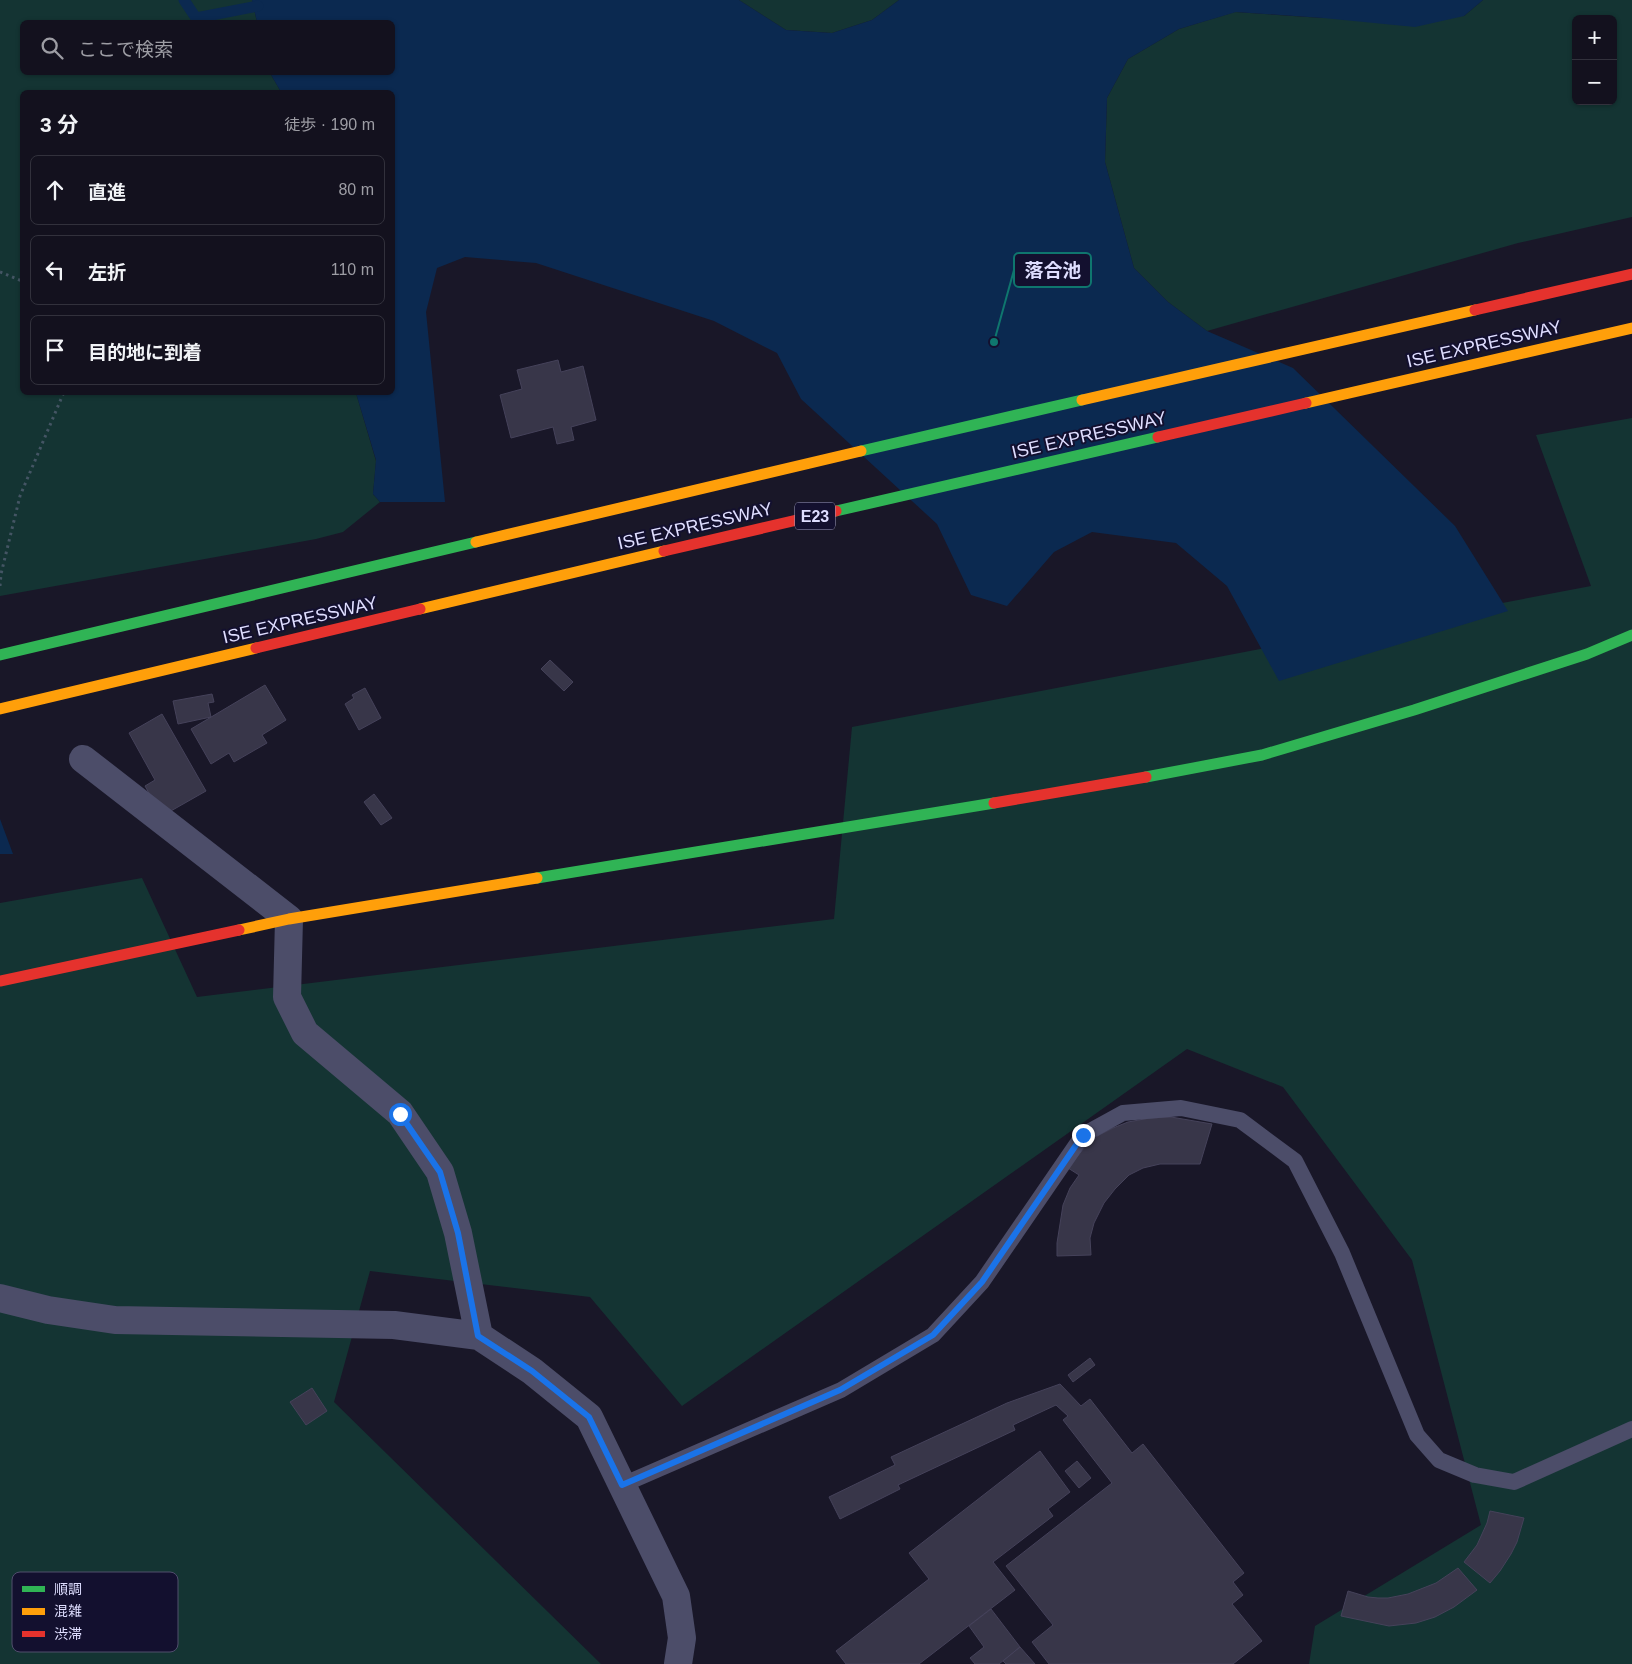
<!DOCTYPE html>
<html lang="ja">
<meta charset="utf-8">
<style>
body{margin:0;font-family:Helvetica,"Noto Sans JP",sans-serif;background:#1c1a27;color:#f1f3f6}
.controls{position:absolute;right:15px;top:15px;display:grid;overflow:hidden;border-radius:8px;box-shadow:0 1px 4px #0004}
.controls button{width:45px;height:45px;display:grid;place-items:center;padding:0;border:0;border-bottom:1px solid #32313c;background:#13111e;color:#f1f3f6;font:25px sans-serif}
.stop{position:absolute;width:15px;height:15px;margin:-11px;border:4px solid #1a73e8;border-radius:50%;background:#fff}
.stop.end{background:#1a73e8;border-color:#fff;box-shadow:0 1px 5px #0008}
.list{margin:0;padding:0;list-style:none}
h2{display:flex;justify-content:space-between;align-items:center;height:65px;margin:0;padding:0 20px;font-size:21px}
h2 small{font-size:16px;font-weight:400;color:#9d9da4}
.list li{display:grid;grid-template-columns:32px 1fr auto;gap:15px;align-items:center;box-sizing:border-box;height:70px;margin:0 10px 10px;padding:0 10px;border:1px solid #32313c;border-radius:8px}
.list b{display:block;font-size:19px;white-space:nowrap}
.list em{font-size:16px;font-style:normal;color:#9d9da4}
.icon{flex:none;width:28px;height:28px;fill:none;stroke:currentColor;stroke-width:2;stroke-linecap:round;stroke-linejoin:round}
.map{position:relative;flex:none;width:1632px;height:1664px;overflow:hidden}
.search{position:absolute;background:#13111e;box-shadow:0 1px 4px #0004;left:20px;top:20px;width:375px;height:55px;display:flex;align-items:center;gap:12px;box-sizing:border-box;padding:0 18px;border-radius:8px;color:#9d9da4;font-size:19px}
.panel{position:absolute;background:#13111e;box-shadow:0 1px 4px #0004;left:20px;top:90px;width:375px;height:305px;border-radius:8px}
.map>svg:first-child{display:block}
.green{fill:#143433;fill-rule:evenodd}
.water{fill:#0b2950}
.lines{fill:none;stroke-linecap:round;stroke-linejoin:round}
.stream{stroke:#0b2950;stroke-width:11}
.building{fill:#383649;stroke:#45425a}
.path{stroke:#445564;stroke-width:3;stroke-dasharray:2.5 4;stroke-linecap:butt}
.lane{stroke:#4c4d69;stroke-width:16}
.street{stroke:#4c4d69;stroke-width:28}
.fast{stroke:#30b455;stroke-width:11}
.slow{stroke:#ff9f0a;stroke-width:11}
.jam{stroke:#e5322d;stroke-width:11}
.route{stroke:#1a73e8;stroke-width:6}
.labels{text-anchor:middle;stroke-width:4;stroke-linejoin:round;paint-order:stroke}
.shield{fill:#13102f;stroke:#a2a0c1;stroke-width:1}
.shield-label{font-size:16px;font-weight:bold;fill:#dfdeff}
.street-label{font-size:18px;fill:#dfdeff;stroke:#13102f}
.key{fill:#13102f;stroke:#504e6d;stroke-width:1}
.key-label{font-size:14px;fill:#dfdeff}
.leader{fill:none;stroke:#0f766e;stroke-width:2}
.callout-dot{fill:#0f766e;stroke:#13102f;stroke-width:2}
.callout{fill:#13102f;stroke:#0f766e;stroke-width:2}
.callout-label{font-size:19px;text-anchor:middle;font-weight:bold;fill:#dfdeff}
</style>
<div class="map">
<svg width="1632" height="1664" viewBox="0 0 1632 1664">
<rect width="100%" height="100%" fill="#191728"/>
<!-- green -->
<path class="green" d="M0,0H252L257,22H22V72L270,73L281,92H22V392L356,393L376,461L373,494L380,502L343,532L316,539L0,596Z
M739,0H899L872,20L832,33L786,30Z
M1483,0H1632V217L1518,243L1207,331L1168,302L1134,268L1105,162L1107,98L1128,59L1179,29L1235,12L1323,18L1464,16ZM1576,19H1613V101H1576Z
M1632,418V1664H1309L1315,1626L1481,1525L1412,1260L1283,1087L1187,1049L682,1406L590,1297L370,1271L334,1402L601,1664H0V903L142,878L197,997L834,919L852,727L1591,586L1536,435Z"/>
<!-- water -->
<path class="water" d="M252,0H739L786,30L832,33L872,20L899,0H1483L1464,16L1415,27L1323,18L1236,12L1179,29L1128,59L1107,98L1105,162L1134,268L1168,302L1207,331L1293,368L1455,526L1508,611L1279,681L1227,586L1176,543L1092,532L1054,552L1007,606L971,595L937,524L801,399L777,353L714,321L536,263L465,257L437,268L426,312L445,502H380L373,494L376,460L356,393L392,392V92H281L270,73L392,72V22H257Z
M0,819L13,854H0Z"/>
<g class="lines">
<!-- stream -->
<path class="stream" d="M184,0L196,18L258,6"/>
</g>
<!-- building -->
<path class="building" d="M558,360L561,372L583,366L596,420L571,427L574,440L557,444L553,427L511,438L500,395L522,389L517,370Z
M550,660L573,682L564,691L541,669Z
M265,685L286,720L262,735L267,743L234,762L229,753L211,764L191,729Z
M365,688L381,718L359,730L345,704L354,698L352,695Z
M212,694L214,702L208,703L211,717L178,724L173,701Z
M162,714L206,791L162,816L145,786L155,780L129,733Z
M374,794L392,818L381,825L364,802Z
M1171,1117L1212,1124L1200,1164H1160L1143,1168L1129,1175L1115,1189L1104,1203L1094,1223L1090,1238L1091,1255L1057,1256V1243L1063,1205L1070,1188L1079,1175L1068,1168L1085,1147L1099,1135L1113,1128L1128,1122L1150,1118Z
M1090,1358L1095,1365L1073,1382L1068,1375Z
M1060,1384L1081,1406L1090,1399L1132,1453L1143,1444L1244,1573L1233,1582L1243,1595L1232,1604L1262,1641L1233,1664H1049L1032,1642L1053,1625L1006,1566L1112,1483L1063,1420L1068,1416L1056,1405L1013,1425L1015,1430L898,1485L900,1489L840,1519L829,1497L895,1465L891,1457L1007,1403Z
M312,1388L327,1411L306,1425L290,1402Z
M1040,1451L1070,1492L1048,1509L1053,1516L993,1562L1015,1590L919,1664H846L836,1651L929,1579L909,1553Z
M1077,1461L1091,1478L1079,1488L1065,1471Z
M1490,1511L1524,1518L1517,1542L1511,1554L1500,1571L1490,1583L1464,1562L1477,1545L1487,1523Z
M1458,1568L1477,1590L1454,1607L1435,1617L1416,1623L1389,1626L1341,1616L1348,1591L1368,1597L1378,1598H1388L1408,1594L1436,1583Z
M991,1609L1020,1647L999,1664H975L970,1658L984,1647L969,1626Z
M1020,1647L1035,1664H1006L1003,1661Z"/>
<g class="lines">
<!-- path -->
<path class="path" d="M0,272L22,281
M0,586L1,574L20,496L64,392"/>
<!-- lane -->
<path class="lane" d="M622,1485L841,1390L933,1335L982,1282L1083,1135L1123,1113L1181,1108L1240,1120L1295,1161L1342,1253L1417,1435L1439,1460L1475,1475L1514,1482L1632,1429"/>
<!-- street -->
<path class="street" d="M83,759L289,919L287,997L305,1033L400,1113L440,1172L458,1233L479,1336
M0,1298L48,1310L115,1320L394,1325L479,1336L532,1371L589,1417L676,1596L682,1638L678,1664"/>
<!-- fast -->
<path class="fast" d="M861,451L1082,400
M836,511L1158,437
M0,655L476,542
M1146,777L1262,755L1414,710L1587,654L1632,635
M537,878L994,803"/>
<!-- slow -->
<path class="slow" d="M1082,400L1475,310
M1306,403L1632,328
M476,542L861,451
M420,609L664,551
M0,709L256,648
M239,930L289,919L537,878"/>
<!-- jam -->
<path class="jam" d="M1475,310L1632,274
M1158,437L1306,403
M664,551L836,511
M256,648L420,609
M994,803L1146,777
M0,981L239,930"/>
</g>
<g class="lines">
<!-- route -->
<path class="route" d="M400,1114L440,1172L458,1233L478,1336L532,1371L589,1417L622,1485L840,1390L933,1335L982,1282L1083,1135"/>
</g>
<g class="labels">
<!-- shield labels -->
<rect class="shield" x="795" y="502.5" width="40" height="27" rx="4"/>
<g class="shield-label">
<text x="815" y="522">E23</text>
</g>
<!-- street labels -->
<g class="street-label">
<text transform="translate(1484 344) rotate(-13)" y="6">ISE EXPRESSWAY</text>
<text transform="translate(1089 435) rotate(-13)" y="6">ISE EXPRESSWAY</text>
<text transform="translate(695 526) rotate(-13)" y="6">ISE EXPRESSWAY</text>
<text transform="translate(300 620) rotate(-13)" y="6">ISE EXPRESSWAY</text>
</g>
</g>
<!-- legend -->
<rect x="12" y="1572" width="166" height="80" rx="8" class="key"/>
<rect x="22" y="1586" width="23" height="6" fill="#30b455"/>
<rect x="22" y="1608" width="23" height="7" fill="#ff9f0a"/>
<rect x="22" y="1631" width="23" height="6" fill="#e5322d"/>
<g class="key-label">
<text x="54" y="1594">順調</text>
<text x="54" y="1616">混雑</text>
<text x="54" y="1639">渋滞</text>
</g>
<!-- callouts -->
<path class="leader" d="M994 342L1014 270"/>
<circle class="callout-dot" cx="994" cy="342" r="5"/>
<rect class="callout" x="1014" y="253" width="77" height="34" rx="5"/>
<g class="callout-label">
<text x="1053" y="277">落合池</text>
</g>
</svg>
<div class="controls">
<button>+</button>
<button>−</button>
</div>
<div class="stop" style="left:400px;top:1114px"></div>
<div class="stop end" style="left:1083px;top:1135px"></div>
<div class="search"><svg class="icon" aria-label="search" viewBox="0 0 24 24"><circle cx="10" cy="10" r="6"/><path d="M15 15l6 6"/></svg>ここで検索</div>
<section class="panel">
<h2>3 分<small>徒歩 · 190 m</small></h2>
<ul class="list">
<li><svg class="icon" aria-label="ahead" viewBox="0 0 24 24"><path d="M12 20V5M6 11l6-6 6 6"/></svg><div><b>直進</b></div><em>80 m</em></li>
<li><svg class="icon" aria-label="left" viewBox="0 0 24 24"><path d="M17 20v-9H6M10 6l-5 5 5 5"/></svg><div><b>左折</b></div><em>110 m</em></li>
<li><svg class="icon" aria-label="arrive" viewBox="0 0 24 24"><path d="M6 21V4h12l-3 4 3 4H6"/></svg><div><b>目的地に到着</b></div></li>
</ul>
</section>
</div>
